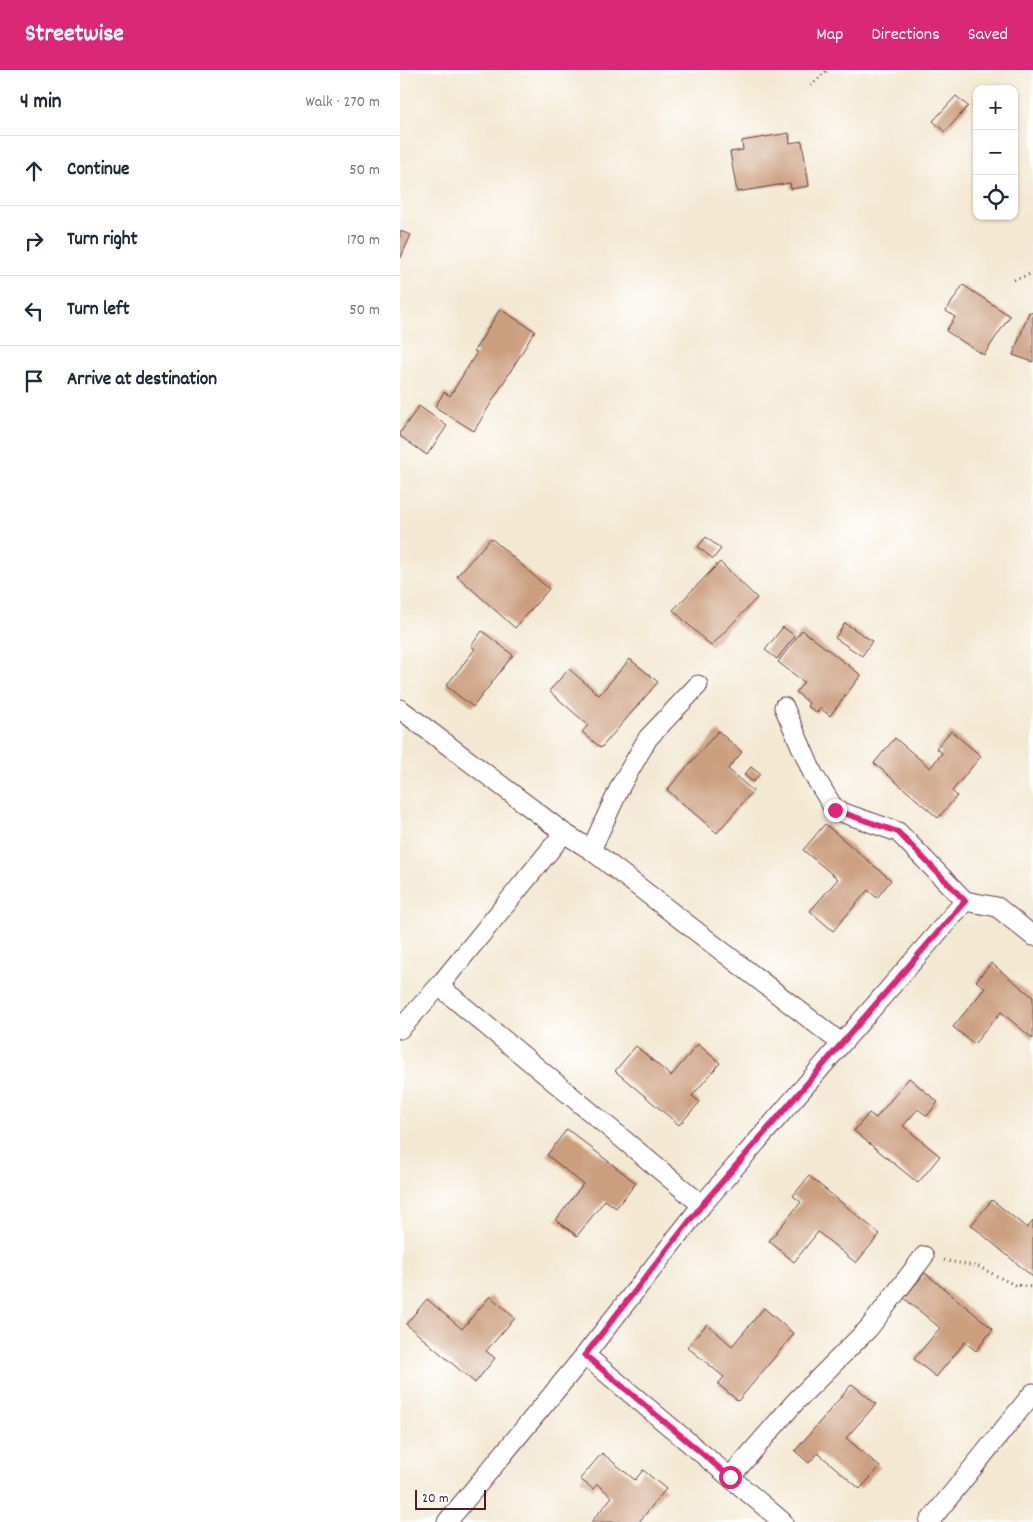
<!DOCTYPE html>
<meta charset="utf-8">
<style>
body{margin:0;font-family:Dekko,sans-serif;background:#f2f2f3;color:#1f2937}
.controls{position:absolute;right:15px;top:15px;display:grid;overflow:hidden;border-radius:10px;box-shadow:0 1px 4px #0004}
.controls button{width:45px;height:45px;display:grid;place-items:center;padding:0;border:0;border-bottom:1px solid #e0e1e3;background:#fff;color:#1f2937;font:25px sans-serif}
.scale{position:absolute;left:15px;bottom:12px;width:71px;box-sizing:border-box;padding-left:5px;border:2px solid #4a1f2b;border-top:0;font-size:14px;line-height:18px;white-space:nowrap;color:#4a1f2b;-webkit-text-stroke:4px #fff;paint-order:stroke}
.stop{position:absolute;width:15px;height:15px;margin:-11px;border:4px solid #db2777;border-radius:50%;background:#fff}
.stop.end{background:#db2777;border-color:#fff;box-shadow:0 1px 5px #0008}
.list{margin:0;padding:0;list-style:none}
h2{display:flex;justify-content:space-between;align-items:center;height:65px;margin:0;padding:0 20px;font-size:21px}
h2 small{font-size:16px;font-weight:400;color:#747a83}
.list li{display:grid;grid-template-columns:32px 1fr auto;gap:15px;align-items:center;box-sizing:border-box;height:70px;padding:0 20px;border-top:1px solid #e0e1e3}
.list b{display:block;font-size:19px;white-space:nowrap}
.list em{font-size:16px;font-style:normal;color:#747a83}
.icon{flex:none;width:28px;height:28px;fill:none;stroke:currentColor;stroke-width:2;stroke-linecap:round;stroke-linejoin:round}
.map{position:relative;flex:none;width:633px;height:1452px;overflow:hidden}
header{display:flex;align-items:center;gap:30px;box-sizing:border-box;height:70px;padding:0 25px;background:#db2777;color:#fff}
header strong{font-size:24px}
nav{display:flex;gap:28px;margin-inline-start:auto;font-size:18px}
main{display:flex}
aside{flex:1;background:#fff}
.map>svg:first-child{display:block}
.building{fill:#cb9e7e}
.lines{fill:none;stroke-linecap:round;stroke-linejoin:round}
.minor-casing{stroke:#633d44;stroke-width:21}
.path{stroke:#633d44;stroke-width:3;stroke-dasharray:1 4;stroke-linecap:butt}
.minor{stroke:#fff;stroke-width:19}
.route{stroke:#db2777;stroke-width:6}
</style>
<header>
<strong>Streetwise</strong>
<nav><a>Map</a><a>Directions</a><a>Saved</a></nav>
</header>
<main>
<aside>
<h2>4 min<small>Walk · 270 m</small></h2>
<ul class="list">
<li><svg class="icon" aria-label="ahead" viewBox="0 0 24 24"><path d="M12 20V5M6 11l6-6 6 6"/></svg><div><b>Continue</b></div><em>50 m</em></li>
<li><svg class="icon" aria-label="right" viewBox="0 0 24 24"><path d="M7 20v-9h11M14 6l5 5-5 5"/></svg><div><b>Turn right</b></div><em>170 m</em></li>
<li><svg class="icon" aria-label="left" viewBox="0 0 24 24"><path d="M17 20v-9H6M10 6l-5 5 5 5"/></svg><div><b>Turn left</b></div><em>50 m</em></li>
<li><svg class="icon" aria-label="arrive" viewBox="0 0 24 24"><path d="M6 21V4h12l-3 4 3 4H6"/></svg><div><b>Arrive at destination</b></div></li>
</ul>
</aside>
<div class="map">
<svg width="633" height="1452" viewBox="0 0 633 1452">
<rect width="100%" height="100%" fill="#fff"/>
<filter id="ink" filterUnits="userSpaceOnUse"><feTurbulence type="fractalNoise" baseFrequency=".02" numOctaves="2"/><feDisplacementMap in="SourceGraphic" scale="10" xChannelSelector="R" yChannelSelector="G"/><feConvolveMatrix kernelMatrix="1 2 1 2 8 2 1 2 1" color-interpolation-filters="sRGB"/></filter>
<filter id="wash" filterUnits="userSpaceOnUse"><feTurbulence type="fractalNoise" baseFrequency=".0096" numOctaves="4" result="noise"/><feDisplacementMap in="SourceGraphic" scale="20" xChannelSelector="R" yChannelSelector="G"/><feGaussianBlur stdDeviation="1.12" result="paint"/><feColorMatrix in="noise" values="0 0 0 0 0 0 0 0 0 0 0 0 0 0 0 0 0 1.4 0 .05"/><feComposite in="paint" operator="in"/></filter>
<g filter="url(#wash)">
<rect width="100%" height="100%" fill="#f3e8d2"/>
<g id="blocks">
<!-- building -->
<path class="building" d="M556,26L568,36L545,62L533,51Z
M389,63L390,73L402,71L409,116L391,119L390,113L337,122L330,82L343,80L342,71Z
M0,161L11,165L0,189Z
M563,215L610,246L584,285L546,261L555,247L546,241Z
M100,239L135,261L74,361L35,337L44,322L50,326L77,282L74,281Z
M629,242L633,243V292L613,285Z
M19,336L47,356L27,385L0,366V363Z
M306,467L321,479L313,489L298,477Z
M91,468L149,519L115,558L57,506Z
M320,492L357,528L311,576L273,540Z
M445,553L472,571L462,586L435,568Z
M383,557L395,566L377,589L365,580Z
M402,560L461,605L430,646L420,638L417,643L407,636L409,633L396,622L404,612L378,592Z
M82,561L113,585L73,637L46,616L75,579L71,576Z
M230,589L258,612L201,678L182,662L188,655L149,621L169,599L199,625Z
M318,661L342,682L328,699L353,721L317,763L267,720Z
M551,661L581,686L552,721L557,726L538,748L474,693L495,668L530,698L542,683L536,678Z
M351,697L360,704L353,712L344,705Z
M425,754L491,810L477,828L468,820L433,861L410,841L438,809L403,780Z
M591,893L633,927V969L601,942L574,974L553,957L585,918L576,911Z
M298,974L320,993L292,1026L300,1032L279,1055L215,1001L236,976L271,1006Z
M509,1008L538,1032L527,1046L518,1039L503,1056L540,1086L518,1113L454,1061L469,1043L476,1048Z
M167,1059L236,1113L216,1138L205,1130L177,1166L156,1150L183,1114L147,1085Z
M409,1106L480,1164L456,1193L418,1162L394,1192L369,1171L401,1132L393,1126Z
M592,1130L627,1158L633,1151V1207L571,1155Z
M525,1203L593,1259L576,1281L565,1272L536,1307L514,1289L540,1258L504,1228Z
M90,1226L115,1248L86,1281L95,1288L75,1313L6,1254L27,1229L62,1259Z
M364,1238L394,1264L338,1331L318,1314L324,1307L287,1277L307,1254L332,1276Z
M452,1314L476,1334L446,1368L480,1397L460,1419L418,1383L409,1393L395,1381Z
M202,1383L235,1410L243,1400L266,1419L239,1452H191L212,1427L197,1414L193,1419L180,1409Z"/>
</g>
</g>
<g filter="url(#ink)">
<use href="#blocks" fill-opacity="0" stroke="#633d44" stroke-width="1"/>
<g class="lines">
<!-- minor casing -->
<g class="minor-casing">
<path id="minor" d="M384,637L413,704L435,740L498,762L565,831L597,837L633,866
M0,639L164,763L191,780L441,973
M191,780L221,715L248,668L298,615
M39,916L302,1135
M0,959L39,916L164,763
M185,1285L302,1135L565,831
M330,1407L396,1331L469,1258L524,1186
M47,1452L185,1285L383,1452
M529,1452L633,1323"/>
</g>
<!-- path -->
<path class="path" d="M411,16L427,0
M614,210L633,203
M544,1190L579,1197L615,1215L633,1217"/>
<!-- minor -->
<use href="#minor" class="minor"/>
</g>
</g>
<g class="lines" filter="url(#ink)">
<!-- route -->
<path class="route" d="M330,1407L185,1285L302,1135L565,831L498,762L435,740"/>
</g>
</svg>
<div class="controls">
<button>+</button>
<button>−</button>
<button><svg class="icon" aria-label="locate" viewBox="0 0 24 24"><circle cx="12" cy="12" r="6"/><path d="M12 2v4M12 18v4M2 12h4M18 12h4"/></svg></button>
</div>
<div class="scale">20 m</div>
<div class="stop" style="left:330px;top:1407px"></div>
<div class="stop end" style="left:435px;top:740px"></div>
</div>
</main>
